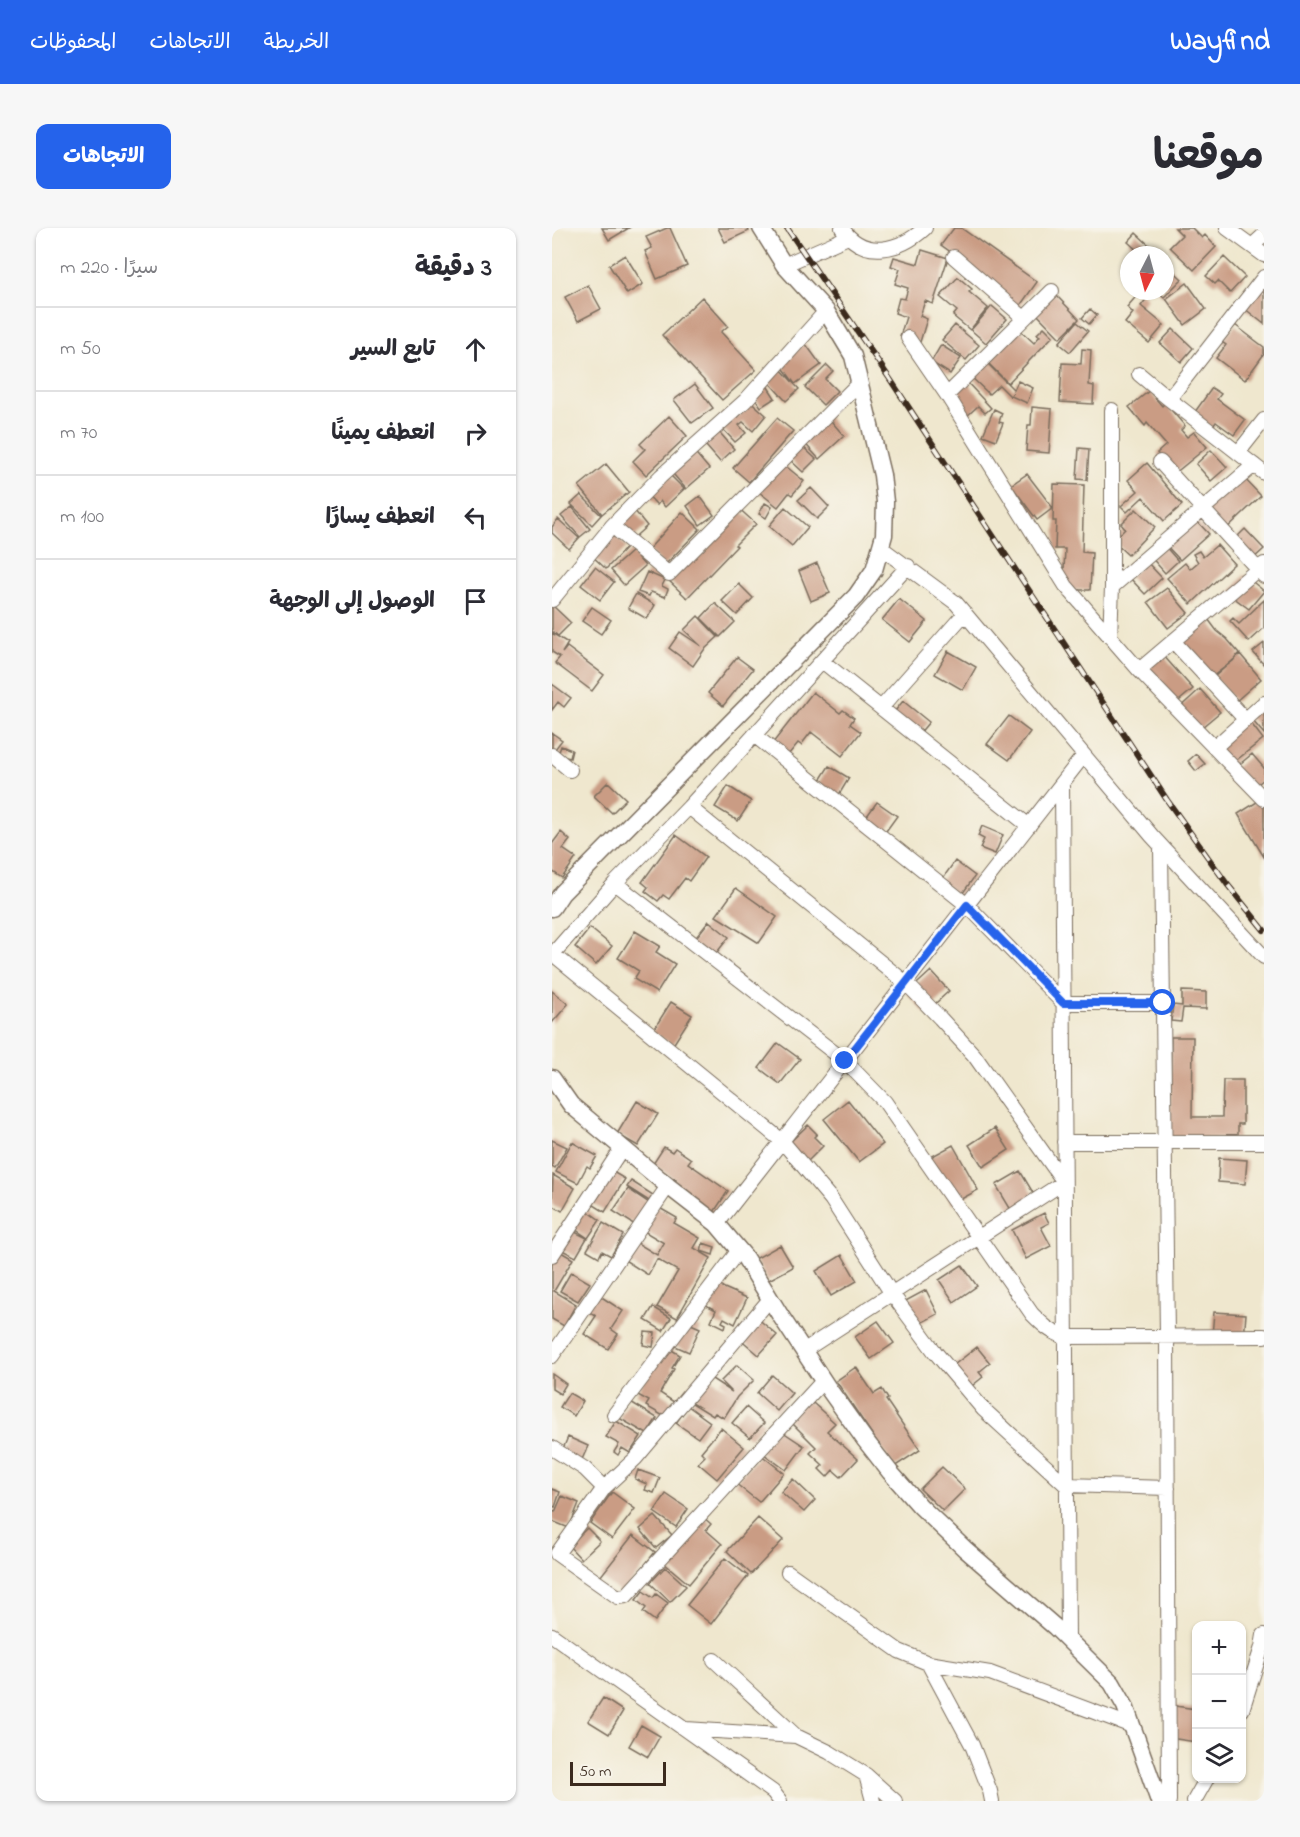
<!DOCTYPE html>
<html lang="ar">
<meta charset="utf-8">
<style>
body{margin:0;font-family:"Indie Flower","Playpen Sans Arabic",sans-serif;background:#f7f7f7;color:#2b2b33;direction:rtl}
.controls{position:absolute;right:18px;bottom:18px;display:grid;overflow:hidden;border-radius:12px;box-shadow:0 2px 4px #0004}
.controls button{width:54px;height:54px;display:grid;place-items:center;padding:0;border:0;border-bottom:2px solid #e1e1e2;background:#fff;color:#2b2b33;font:30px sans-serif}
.compass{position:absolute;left:568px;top:18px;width:54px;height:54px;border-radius:50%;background:#fff;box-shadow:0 2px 4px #0004;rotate:186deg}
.scale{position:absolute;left:18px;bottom:15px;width:96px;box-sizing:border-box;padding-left:6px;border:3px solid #3b2a1e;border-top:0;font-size:16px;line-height:21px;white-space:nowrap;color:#3b2a1e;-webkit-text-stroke:4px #f7f3e8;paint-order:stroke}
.stop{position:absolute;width:18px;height:18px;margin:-14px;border:4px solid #2563eb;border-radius:50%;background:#fff}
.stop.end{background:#2563eb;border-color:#fff;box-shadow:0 2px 6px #0008}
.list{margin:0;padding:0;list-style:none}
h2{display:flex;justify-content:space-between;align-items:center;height:78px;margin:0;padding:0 24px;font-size:26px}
h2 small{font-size:20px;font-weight:400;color:#7c7c81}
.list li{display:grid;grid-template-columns:39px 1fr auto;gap:18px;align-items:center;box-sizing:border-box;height:84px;padding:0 24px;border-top:2px solid #e1e1e2}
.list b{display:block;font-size:22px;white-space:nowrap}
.list em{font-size:20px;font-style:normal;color:#7c7c81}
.icon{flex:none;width:33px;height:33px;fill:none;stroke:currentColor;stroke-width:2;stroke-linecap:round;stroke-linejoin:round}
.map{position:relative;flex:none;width:712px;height:1573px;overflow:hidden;direction:ltr;border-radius:12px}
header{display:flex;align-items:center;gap:36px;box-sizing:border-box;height:84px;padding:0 30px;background:#2563eb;color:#fff}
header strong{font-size:28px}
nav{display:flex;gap:33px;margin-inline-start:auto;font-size:21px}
.intro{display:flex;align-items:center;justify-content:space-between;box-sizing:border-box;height:144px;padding:0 36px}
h1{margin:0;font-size:42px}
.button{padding:15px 27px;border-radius:12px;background:#2563eb;color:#fff;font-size:21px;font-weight:700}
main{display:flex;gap:36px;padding:0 36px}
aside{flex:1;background:#fff;border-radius:12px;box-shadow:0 2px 4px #0004}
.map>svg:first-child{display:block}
.building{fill:#ca9c84}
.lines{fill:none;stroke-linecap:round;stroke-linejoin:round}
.minor-casing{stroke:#7a6c5c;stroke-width:16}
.tertiary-casing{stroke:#7a6c5c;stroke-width:19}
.minor{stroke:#fff;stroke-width:14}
.tertiary{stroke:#fff;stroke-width:16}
.rail-casing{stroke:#3b2a1e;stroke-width:6}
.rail{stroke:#f7f3e8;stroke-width:4;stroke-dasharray:11;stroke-linecap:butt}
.route{stroke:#2563eb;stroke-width:8}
</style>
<header>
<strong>Wayfind</strong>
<nav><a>الخريطة</a><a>الاتجاهات</a><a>المحفوظات</a></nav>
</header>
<div class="intro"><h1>موقعنا</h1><a class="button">الاتجاهات</a></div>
<main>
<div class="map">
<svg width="712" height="1573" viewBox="0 0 712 1573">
<rect width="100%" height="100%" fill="#f7f3e8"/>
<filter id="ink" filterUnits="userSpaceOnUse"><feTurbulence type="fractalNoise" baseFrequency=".0167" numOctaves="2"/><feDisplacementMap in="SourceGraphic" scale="12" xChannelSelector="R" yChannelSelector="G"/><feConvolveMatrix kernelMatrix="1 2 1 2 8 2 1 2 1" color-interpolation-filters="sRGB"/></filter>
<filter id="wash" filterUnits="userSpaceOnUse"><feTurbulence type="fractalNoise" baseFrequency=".008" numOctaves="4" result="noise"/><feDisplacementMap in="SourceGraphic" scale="24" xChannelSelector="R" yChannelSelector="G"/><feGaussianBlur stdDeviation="1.35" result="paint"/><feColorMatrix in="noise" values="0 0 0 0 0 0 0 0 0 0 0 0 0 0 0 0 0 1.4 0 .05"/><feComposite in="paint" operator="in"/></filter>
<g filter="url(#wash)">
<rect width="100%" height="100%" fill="#efe7ce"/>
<g id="blocks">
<!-- building -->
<path class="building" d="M50,0H77L57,12Z
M115,0H118L135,38L105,51L93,23L100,20L94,9Z
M166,0H195L197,3L173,14Z
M402,0H409L485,54L465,82L445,72L413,49L420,39L389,17Z
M623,0H640L650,10L653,7L664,19L642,42L618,19L630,7Z
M584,5L597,17L589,26L576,14Z
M370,22L396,30L381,76L373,73L368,88L375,91L368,114L348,108L354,89L343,85L347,70L353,71L356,60L343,56L348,41L339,38L342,29L366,36Z
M73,27L91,56L75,66L57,37Z
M672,29L693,49L678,65L666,53L663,56L654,48Z
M613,35L630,51L612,69L605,63H613Z
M406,49L420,61L417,64L436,80L418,102L401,88L405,83L388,69Z
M635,55L654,81L633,97L614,71Z
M712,56V96L692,80Z
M36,57L49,81L26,93L13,69Z
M588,64L595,70L589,78L612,97L597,115L573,95L581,85L575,79Z
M502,65L527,91L508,110L483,84Z
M150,69L176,98L169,104L204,142L170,172L110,107Z
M440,78L455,91L434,115L419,102Z
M538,81L545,87L537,96L530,90Z
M525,94L536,103L518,124L507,115Z
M403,97L427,117L414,132L390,112Z
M683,97L712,119V126L693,152L664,130L674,117L670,114Z
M492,99L501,108L456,155L433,132L466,100L482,115L488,108L485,106Z
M621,101L641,120L629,134L608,115Z
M253,115L269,137L243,156L227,134Z
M389,117L409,130L398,146L379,134Z
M530,121L539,122L537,157L542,158L541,176L508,174L510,135L529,136Z
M430,130L462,162L466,153L481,160L475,175L459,168L461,165L458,168L447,157L437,166L415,145Z
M275,137L281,143L273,151L285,163L271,177L253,159Z
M226,138L247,161L234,173L213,150Z
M412,151L439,180L433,185L426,178L415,188L395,166Z
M212,153L223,170L209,179L198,162Z
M143,156L161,180L140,195L122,172Z
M660,160L669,166L665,171L693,192L682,207L664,194L659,201L640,188Z
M597,163L610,178L613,175L633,198L629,202L635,209L642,204L655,219L622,246L605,225L614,217L595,195L593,198L577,179Z
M194,169L214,187L201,203L191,194L187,197L194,205L183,214L165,195L180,182L186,189L193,182Z
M480,179L500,181L497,225L474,223L476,197H479Z
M442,181L450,185L447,194L451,195L444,212L431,207Z
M274,187L292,208L267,231L248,210Z
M117,188L135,208L94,247L81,233L93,221L88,216Z
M225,190L241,203L197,254L181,240Z
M162,198L182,221L168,234L148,211Z
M249,217L264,231L251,244L236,230Z
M527,220L537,221L535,252L525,251Z
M140,221L157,241L134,261L116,240Z
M659,222L675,239L659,253L644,236Z
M230,235L252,253L240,267L237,265L226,279L207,264Z
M595,235L630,277L612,293L591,269L575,284L569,278L586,263L576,252Z
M54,236L77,264L50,286L27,258Z
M113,242L132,261L113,279L108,273L105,277L91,262Z
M475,246L501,280L485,292L459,257Z
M689,247L709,268L672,303L653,282Z
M502,256L532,257L530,324L540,325L538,362H511L513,321H503L504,293H501Z
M259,260L277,279L265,291L246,272Z
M29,267L49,287L40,297L19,276Z
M148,268L162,287L148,297L135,278Z
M213,275L220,279L214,290L207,286Z
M78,277L95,298L79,312L61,291Z
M183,277L204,296L183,317L185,318L135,370L113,349Z
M20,279L38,301L28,309L9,288Z
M233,279L256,299L240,318L217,298Z
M584,281L603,299L576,327L561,313L573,301L569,296Z
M130,284L148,301L112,338L96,322Z
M641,289L657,306L628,332L612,315Z
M6,291L27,310L17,321L0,305V299Z
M693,301L712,321L701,331L682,312Z
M57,302L75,319L54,341L36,324Z
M611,316L626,333L613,345L598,328Z
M665,317L682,336L639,376L615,350L633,335L638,341L646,334L641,326L647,323L651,329Z
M80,323L93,338L72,357L59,342Z
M594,333L610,350L593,366L577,349Z
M265,335L278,365L259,373L247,343Z
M43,339L62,354L48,372L29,357Z
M95,344L113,352L110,358L116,361L113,369L99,364L97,368L86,364Z
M692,347L712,363L697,381L677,366Z
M187,356L201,370L185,387L170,373Z
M615,360L636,385L616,400L596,374Z
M84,366L103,377L95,391L76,380Z
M347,371L375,393L358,414L330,392Z
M712,372V400L697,414L678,393L681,390L687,396Z
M163,375L183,394L168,409L149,390Z
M0,377L19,395L6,408L0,403Z
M40,379L59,392L49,406L30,393Z
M653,387L665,403L675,411L687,425L681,433L657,451L625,410Z
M146,388L166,409L152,422L141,438L117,420L128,404L149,418L132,402Z
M0,405L16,415L10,425L15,419L52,447L40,463L3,435L8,429L0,424Z
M712,415V437L701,424Z
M396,423L424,439L411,462L383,446Z
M610,426L641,461L622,477L591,442Z
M688,426L709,451L683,474L662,449Z
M185,429L201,441L171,478L156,465Z
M0,456L19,470L12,479L6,474L0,482Z
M648,461L668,484L644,504L625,482Z
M261,464L288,485L291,482L302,490L298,496L309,504L290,528L259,504L249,517L246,515L236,527L220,516Z
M712,471V506L695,486Z
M351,473L377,494L361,513L336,492Z
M457,488L478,504L457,532L435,516Z
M695,490L711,511L677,538L660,518Z
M0,505L10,512L0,525Z
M9,518L20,522L18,530L6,527Z
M644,526L653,536L644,543L636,533Z
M700,526L712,540V551L701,560L683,540Z
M277,538L297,550L285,570L265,557Z
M56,554L74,571L60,585L42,568Z
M176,558L199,573L186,593L163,579Z
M708,572L712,578V629L686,586Z
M325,574L345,588L329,610L307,599Z
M430,598L451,607L443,626L428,620L432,611L426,608Z
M9,604L18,612L11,621L24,630L10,650L0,643V616Z
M124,607L154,629L137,653L133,650L117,671L111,667L106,673L93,663L96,659L90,654Z
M403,633L423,648L408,669L388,654Z
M184,660L225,689L207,715L164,688Z
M157,693L177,709L158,733L138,717Z
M38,700L60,718L44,737L23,719Z
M83,703L108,718L104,724L123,736L105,765L82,751L87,743L66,730Z
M379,743L397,763L373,785L355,765Z
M0,763L16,776L0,795Z
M630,763L654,764V781L631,780L629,794L619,793L621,777L630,778Z
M119,774L140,787L121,817L100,804Z
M619,809H641L640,889H670L671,852H691V896H686V911L618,910Z
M226,815L248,831L228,856L207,840Z
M296,872L331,916L307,934L272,891Z
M85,873L106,886L86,918L65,906Z
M256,897L265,906L262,909L271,918L251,938L233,919Z
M443,900L457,922L431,939L417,917Z
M0,912L15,919L3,940L0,938Z
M20,914L45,928L38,940L35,938L26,955L4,944Z
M401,917L426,962L400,976L375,931Z
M112,919L120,924L123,920L139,931L136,935L176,963L160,987L118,960L124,952L101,936Z
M667,930L695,932L693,956L666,954Z
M54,940L73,951L53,984L34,972Z
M468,943L483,968L459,982L444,957Z
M1,947L23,960L10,983L0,977Z
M79,953L101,967L97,973L75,959Z
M76,961L97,975L83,997L61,983Z
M104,978L125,990L122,995L148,1010L142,1020L159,1030L125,1090L105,1079L126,1043L105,1031L96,1047L71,1031L82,1013L105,1027L112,1015L90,1002Z
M30,979L48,992L36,1010L17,997Z
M492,985L497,995L489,999L499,1018L474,1031L460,1002Z
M51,995L71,1007L59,1028L50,1023L47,1029L35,1022Z
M15,1000L35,1010L24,1029L4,1019Z
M151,1015L163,1019L161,1027L149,1023Z
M228,1017L241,1039L215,1053L203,1031Z
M2,1020L21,1031L2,1063L24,1076L12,1098L0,1091V1023Z
M290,1027L305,1053L279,1068L264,1043Z
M410,1037L425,1058L402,1074L387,1052Z
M19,1044L38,1055L26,1073L8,1063Z
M161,1055L195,1070L183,1096L172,1090L170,1094L174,1096L173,1100L159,1093L164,1082L152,1076Z
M374,1062L386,1086L361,1099L348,1076Z
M45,1066L71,1083L59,1101L66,1106L56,1121L32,1106L44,1088L34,1082Z
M101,1079L119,1090L111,1103L93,1092Z
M662,1084L694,1086L692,1111L660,1108Z
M204,1089L225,1107L207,1127L186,1109Z
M132,1093L148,1100L137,1124L121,1117Z
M326,1093L342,1115L319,1131L303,1109Z
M93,1104L103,1105L101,1119L91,1117Z
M113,1118L128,1127L120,1140L122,1141L108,1165L122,1174L113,1189L94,1178L97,1173L84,1166Z
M425,1119L438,1135L427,1144L431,1149L410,1166L393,1144Z
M185,1137L202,1152L185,1169L172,1190L163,1185L161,1188L140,1175L157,1149L180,1164L169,1153Z
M304,1139L322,1166L330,1161L336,1171L334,1172L368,1222L342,1239L284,1153Z
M0,1146L14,1156L8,1166L0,1161Z
M220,1147L240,1165L225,1183L205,1165Z
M17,1165L31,1173L22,1188L8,1179Z
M254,1172L259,1177L261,1175L283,1195L275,1203L306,1231L289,1249L281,1242L275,1249L267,1241L271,1237L258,1225L264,1219L236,1191Z
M77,1173L105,1190L95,1206L67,1190Z
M136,1178L158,1194L146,1210L124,1195Z
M194,1179L212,1195L198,1210L180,1195Z
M64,1193L89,1208L78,1225L70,1220L66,1227L62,1224L67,1216L54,1209Z
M169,1200L192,1219L165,1251L146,1235L153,1228L149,1224Z
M225,1200L252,1218L234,1242L208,1223Z
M16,1209L36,1218L28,1236L8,1228Z
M208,1226L232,1245L207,1274L183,1255Z
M390,1239L413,1261L391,1283L368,1261Z
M86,1242L108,1250L102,1265L93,1262L95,1256L83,1251Z
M241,1251L263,1272L252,1284L229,1264Z
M0,1261L8,1264L3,1279L0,1278Z
M60,1264L83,1281L60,1311L38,1295Z
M114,1266L136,1281L124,1299L102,1284Z
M10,1268L27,1275L17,1300L0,1293V1283L3,1284Z
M103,1288L120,1307L104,1320L88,1301Z
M150,1288L159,1296L154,1302L170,1316L137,1356L112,1335Z
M206,1290L231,1312L199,1346L175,1323Z
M35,1300L48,1313L29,1331L17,1318Z
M81,1307L103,1324L70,1366L48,1349Z
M173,1330L196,1348L159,1396L135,1377Z
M113,1339L134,1358L118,1374L98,1355Z
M91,1363L101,1370L104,1366L116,1375L103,1393L91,1384L94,1380L84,1372Z
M51,1470L71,1483L57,1506L36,1493Z
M623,1478L644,1481V1514L618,1510Z
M89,1497L108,1508L96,1529L77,1518Z"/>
</g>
</g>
<g filter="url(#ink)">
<use href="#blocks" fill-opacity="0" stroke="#7a6c5c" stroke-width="1.5"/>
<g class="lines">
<!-- minor casing -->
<g class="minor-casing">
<path id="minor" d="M290,0C311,32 348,23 373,0
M675,0L712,27
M700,18L712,7
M402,29L472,90
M232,37L296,9
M356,110L395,167L514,358L587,442L712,571
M587,146L617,171L712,245
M395,167L500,63
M617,171L712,49
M686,225L712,192
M608,234L712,348
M60,298L117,346L307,155
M328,319L404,375L600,608L712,729
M560,359L702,237
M0,372L60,298L109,248L193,173L274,83
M558,409L560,359V182
M621,413L693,491
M270,433L477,598
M587,442L712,336
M329,480L413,385
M202,507L415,677L511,775H611
M663,519L712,475
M0,527L18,542
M510,556L516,1411
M137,579L354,755L388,790L422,827L512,954L251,1123
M609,618L615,1108L617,1573
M63,655L293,833L333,874L480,1086C491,1097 498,1104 513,1109L712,1108
M1,726L230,913L279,971L340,1066L383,1124L431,1181L514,1257L616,1260
M0,727L63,655L137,579L356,338
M512,914H712
M165,996L532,527
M0,1027L70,920
M218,1071L83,1231L52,1260L5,1326L66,1369L74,1368L271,1153
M0,1128L116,958
M62,1187L187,1022
M0,1220L33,1241L52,1260
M236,1344L347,1423L376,1435L438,1445L580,1498
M0,1407L221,1564L228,1573
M162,1432L244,1508
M376,1435L420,1517L438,1563L440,1573
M690,1482L710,1419L712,1407
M134,1501L244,1508L277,1524L314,1547L343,1573
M314,1547L321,1573
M642,1573L655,1550"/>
</g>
<!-- tertiary casing -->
<g class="tertiary-casing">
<path id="tertiary" d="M0,680L10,665L304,368L322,342L332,307L333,274L330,247L301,128L274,83L232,37L209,0
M0,850L19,877L116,958L165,996L192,1028L228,1087L278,1163L313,1212L338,1244L368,1278L413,1321L503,1399L560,1455L573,1478L607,1573"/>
</g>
<!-- minor -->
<use href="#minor" class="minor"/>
<!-- tertiary -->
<use href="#tertiary" class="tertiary"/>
<!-- rail casing -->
<g class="rail-casing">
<path id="rail" d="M235,0L338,151L615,572L675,656L712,702"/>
</g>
<!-- rail -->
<use href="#rail" class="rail"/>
</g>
</g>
<g class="lines" filter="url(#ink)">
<!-- route -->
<path class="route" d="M293,833L415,677L511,775H611"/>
</g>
</svg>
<div class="controls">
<button>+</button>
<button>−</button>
<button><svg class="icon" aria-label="layers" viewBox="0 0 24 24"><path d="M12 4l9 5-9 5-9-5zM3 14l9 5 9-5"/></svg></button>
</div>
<svg class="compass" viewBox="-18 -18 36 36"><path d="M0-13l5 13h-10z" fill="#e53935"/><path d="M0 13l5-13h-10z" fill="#7c7c81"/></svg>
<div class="scale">50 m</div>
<div class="stop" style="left:611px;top:775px"></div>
<div class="stop end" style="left:293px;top:833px"></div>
</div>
<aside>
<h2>3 دقيقة<small>سيرًا · 220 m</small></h2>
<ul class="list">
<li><svg class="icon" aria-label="ahead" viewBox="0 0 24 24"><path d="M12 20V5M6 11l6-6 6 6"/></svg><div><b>تابع السير</b></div><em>50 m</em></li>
<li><svg class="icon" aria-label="right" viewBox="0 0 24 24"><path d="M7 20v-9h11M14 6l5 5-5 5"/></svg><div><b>انعطف يمينًا</b></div><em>70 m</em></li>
<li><svg class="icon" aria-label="left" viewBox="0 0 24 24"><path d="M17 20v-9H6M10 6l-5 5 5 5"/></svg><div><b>انعطف يسارًا</b></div><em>100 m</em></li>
<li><svg class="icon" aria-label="arrive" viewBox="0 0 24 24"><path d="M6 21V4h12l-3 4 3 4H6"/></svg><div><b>الوصول إلى الوجهة</b></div></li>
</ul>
</aside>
</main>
